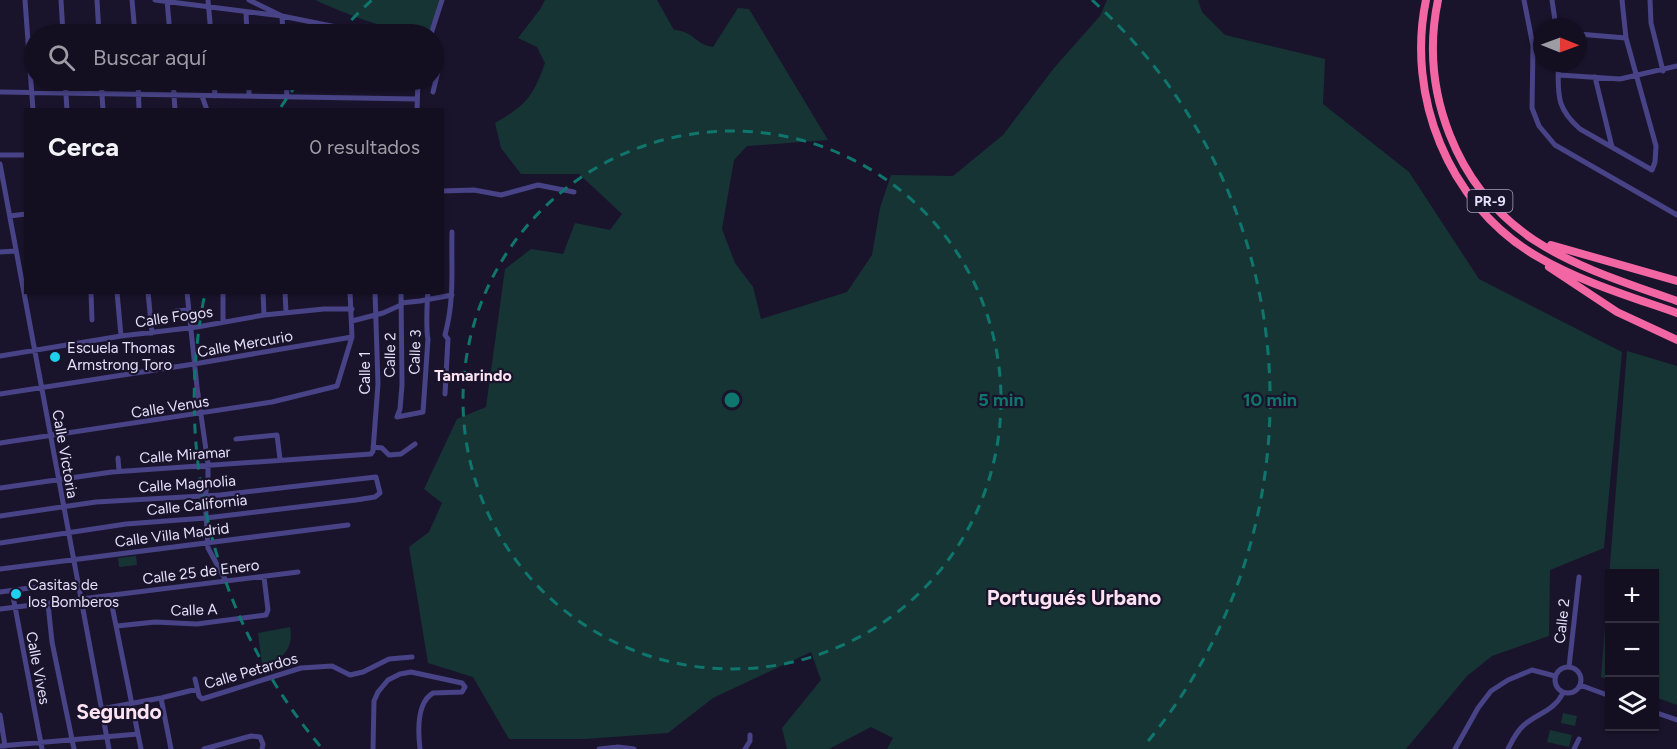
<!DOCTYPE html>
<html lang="es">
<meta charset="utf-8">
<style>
body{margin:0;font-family:Figtree,sans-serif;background:#201d2d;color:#f1f3f6}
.controls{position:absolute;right:18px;bottom:18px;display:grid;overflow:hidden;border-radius:0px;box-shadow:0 2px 4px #0004}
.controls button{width:54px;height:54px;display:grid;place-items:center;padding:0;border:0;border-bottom:2px solid #322f3e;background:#130f20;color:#f1f3f6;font:30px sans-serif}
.compass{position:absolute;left:1533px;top:18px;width:54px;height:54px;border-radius:50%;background:#130f20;box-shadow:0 2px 4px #0004;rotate:91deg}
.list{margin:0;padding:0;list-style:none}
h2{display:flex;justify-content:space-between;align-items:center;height:78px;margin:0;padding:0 24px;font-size:26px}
h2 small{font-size:20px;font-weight:400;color:#9d9ca5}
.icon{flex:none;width:33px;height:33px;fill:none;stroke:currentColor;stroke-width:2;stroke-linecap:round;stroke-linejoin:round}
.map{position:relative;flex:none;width:1677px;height:749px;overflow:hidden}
.search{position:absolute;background:#130f20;box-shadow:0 2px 4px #0004;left:24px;top:24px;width:420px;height:66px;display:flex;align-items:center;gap:15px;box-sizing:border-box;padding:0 21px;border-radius:33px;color:#9d9ca5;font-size:22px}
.panel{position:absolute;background:#130f20;box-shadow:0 2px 4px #0004;left:24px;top:108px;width:420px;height:186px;border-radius:0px}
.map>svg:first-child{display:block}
.green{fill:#173434}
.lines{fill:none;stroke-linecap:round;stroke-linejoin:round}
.minor{stroke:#484386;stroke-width:5}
.highway{stroke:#f266a4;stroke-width:8}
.ring{fill:none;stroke:#0f766e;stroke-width:3;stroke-dasharray:10 8}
.poi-dot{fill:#1dd0ec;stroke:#19142b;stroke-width:2}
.labels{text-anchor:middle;stroke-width:4.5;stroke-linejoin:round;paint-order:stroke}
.shield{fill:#19142b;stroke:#a7a3bd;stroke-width:1.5}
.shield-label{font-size:14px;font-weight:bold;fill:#e4e0fc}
.street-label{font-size:15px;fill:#e4e0fc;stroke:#19142b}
.poi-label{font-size:15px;fill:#e4e0fc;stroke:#19142b;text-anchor:start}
.neighbourhood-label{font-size:16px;font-weight:bold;fill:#fde2f2;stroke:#19142b}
.district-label{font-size:21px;font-weight:bold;fill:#fde2f2;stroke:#19142b}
.centre{fill:#0f766e;stroke:#19142b;stroke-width:3}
.ring-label{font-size:18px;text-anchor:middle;font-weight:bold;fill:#0f766e;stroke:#19142b;stroke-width:4.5;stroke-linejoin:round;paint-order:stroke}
</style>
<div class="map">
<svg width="1677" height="749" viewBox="0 0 1677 749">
<rect width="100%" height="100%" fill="#19142b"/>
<!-- green -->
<path class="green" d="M315,0H440L430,34C396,34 346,14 315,0Z
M545,0H657L674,30C694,31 694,44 713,47L738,8L749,9L828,140L747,146L734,160L722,229L735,263L753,287L761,319L847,292L872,255L880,208L891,175L953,176L1003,135L1054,68L1100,16L1107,0H1198L1202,12L1225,35L1325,59L1323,104L1409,172L1479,279L1622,352L1604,548L1550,570L1549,636L1492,656L1467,676L1406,749H887L893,738L871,727L829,749H787L782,728L821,680L811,652L713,698L668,733L584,739H509L473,677L428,663L409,547L429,532L442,503L424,489L457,419L486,407L505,269L531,249L563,254L575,223L610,230L622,214L579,174H521L501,148L495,123C526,105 533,97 545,63L537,47L518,38L541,8Z
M1627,351L1677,366V705L1655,697L1654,574H1610L1609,680L1601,677Z
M136,556L137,565L119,567L118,558Z
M290,627C294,648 283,661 262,664L258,633Z
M1563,713L1577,716L1575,726L1561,723Z
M1550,730L1572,735L1569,747L1547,742Z"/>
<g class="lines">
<!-- minor -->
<path class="minor" d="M25,0L33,110
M61,0L63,34
M97,0L99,34
M132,0L135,34
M155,0L282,16L371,34
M167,0L170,34
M208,0L211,34
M249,0L282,16L283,34
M1524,0L1533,46L1532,108L1539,126L1555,145L1677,215
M1552,0L1556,27
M1650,0L1651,23L1663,71
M246,13L247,34
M431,34L442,0
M1578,34L1626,38
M1558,63C1559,93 1554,106 1580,129L1652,170L1655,162L1656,146L1626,38L1622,0
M1559,75L1620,79L1677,66
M1595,77L1612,147
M65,80L67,110
M101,80L103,110
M138,80L139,110
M173,80L175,110
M214,80L215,96
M286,80L287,97
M0,92L416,99
M433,92L439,67V56L434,54
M202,96L207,110
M249,96V80
M417,110L418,80
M0,155H26
M0,164L109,749
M442,191L474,190L501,195L538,185L574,192
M10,216L26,214
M0,252L16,251
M91,292L92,320
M117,292L121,336
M148,292L152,333
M187,292L197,387L208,464V481L205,496L208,548L226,581
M223,292V322
M263,292L264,315
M285,292L286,312
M401,292L402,385L400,409L397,417L423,412L428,339C426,332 427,301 428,292
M401,303L420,301L452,295
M176,311L188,310
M352,321L383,313L401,305
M0,356L121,336L197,327L264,315L324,309H352
M0,394L194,364L352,337
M445,394L448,339L445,335C455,297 451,270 452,232
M236,439L277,435L280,459
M0,443L272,402L337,386L352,337L350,292
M373,447L382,448L389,455L401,454L415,444
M118,458L119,471
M0,488L112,472L371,454L373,451L378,384L375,292
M0,516L96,502L220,495L376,477L380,493L375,497L356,500L206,518L126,524L0,543
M0,569L348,525
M12,591L42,749
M0,592L59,584
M110,596L141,749
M48,604L52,642L74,749
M0,609L298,572
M117,626L155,622L197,624L266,615L268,610L264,577
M1555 680a13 13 0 1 1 26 0a13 13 0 1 1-26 0Z
M1569,667L1579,577
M195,679L199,696L202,699L301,668L332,666L350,675L363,672L389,659L412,657
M1580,685L1610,696
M161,698L171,749
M101,709L161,698L197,689
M1654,712L1677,720
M0,715L5,746
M0,746L138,734
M204,749L251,736L260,737L263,744L262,749
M373,749L374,701L378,692L388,680L400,674L411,672L462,683L465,687L462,692L433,693C416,703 418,732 420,749
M599,749L618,747L634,749
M745,749L750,741V735
M1455,749L1478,708L1491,691L1508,680L1532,670L1555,676
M1508,749C1512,741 1516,732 1524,725C1538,713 1554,711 1563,693
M1574,749L1579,739"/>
<!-- highway -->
<path class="highway" d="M1426,0C1406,96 1448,202 1533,254C1578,281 1629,296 1677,313
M1438,0C1419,91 1456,188 1534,240C1577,268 1629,284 1677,301
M1551,245L1677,281
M1549,267L1617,312L1677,340"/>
</g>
<!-- distance rings -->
<g class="ring">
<circle cx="732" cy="400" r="269"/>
<path d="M320 746A538 538 0 0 1 205 293M281 107A538 538 0 0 1 300 80M339 33A538 538 0 0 1 372 0M1092 0A538 538 0 0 1 1144 746"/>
</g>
<!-- markers -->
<g class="poi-dot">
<circle cx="55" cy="357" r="6"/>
<circle cx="16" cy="594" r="6"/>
</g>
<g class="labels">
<!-- shield labels -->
<rect class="shield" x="1467.5" y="190" width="45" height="22" rx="4.5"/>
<g class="shield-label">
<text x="1490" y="206">PR-9</text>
</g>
<!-- street labels -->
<g class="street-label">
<text transform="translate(174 317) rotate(-8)" y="5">Calle Fogos</text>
<text transform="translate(245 344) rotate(-10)" y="5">Calle Mercurio</text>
<text transform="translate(415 352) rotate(-88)" y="5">Calle 3</text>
<text transform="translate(390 355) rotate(-89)" y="5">Calle 2</text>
<text transform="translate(365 373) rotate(-90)" y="5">Calle 1</text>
<text transform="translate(170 407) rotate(-9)" y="5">Calle Venus</text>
<text transform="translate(65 454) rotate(80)" y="5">Calle Victoria</text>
<text transform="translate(185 455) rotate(-4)" y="5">Calle Miramar</text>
<text transform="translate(187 484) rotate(-4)" y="5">Calle Magnolia</text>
<text transform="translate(197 505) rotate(-6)" y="5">Calle California</text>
<text transform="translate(172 535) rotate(-7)" y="5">Calle Villa Madrid</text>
<text transform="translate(201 572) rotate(-7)" y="5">Calle 25 de Enero</text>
<text transform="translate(194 610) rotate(-2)" y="5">Calle A</text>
<text transform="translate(1562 621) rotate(-84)" y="5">Calle 2</text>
<text transform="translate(38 668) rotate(79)" y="5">Calle Vives</text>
<text transform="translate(251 671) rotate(-16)" y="5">Calle Petardos</text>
</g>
<!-- poi labels -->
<g class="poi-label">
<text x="67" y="353">Escuela Thomas<tspan x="67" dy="17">Armstrong Toro</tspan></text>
<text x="28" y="590">Casitas de<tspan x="28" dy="17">los Bomberos</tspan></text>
</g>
<!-- neighbourhood labels -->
<g class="neighbourhood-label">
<text x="473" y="381">Tamarindo</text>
</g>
<!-- district labels -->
<g class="district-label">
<text x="1074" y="605">Portugués Urbano</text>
<text x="119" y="719">Segundo</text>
</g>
</g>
<circle cx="732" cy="400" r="9" class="centre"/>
<g class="ring-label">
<text x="1001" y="406">5 min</text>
<text x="1270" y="406">10 min</text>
</g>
</svg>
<div class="controls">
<button>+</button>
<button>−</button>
<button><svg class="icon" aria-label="layers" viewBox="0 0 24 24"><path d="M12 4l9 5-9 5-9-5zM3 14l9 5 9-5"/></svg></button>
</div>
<svg class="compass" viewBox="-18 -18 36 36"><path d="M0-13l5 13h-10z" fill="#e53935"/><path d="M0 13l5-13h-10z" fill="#9d9ca5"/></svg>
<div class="search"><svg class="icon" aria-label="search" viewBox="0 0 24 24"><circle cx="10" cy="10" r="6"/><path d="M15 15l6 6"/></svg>Buscar aquí</div>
<section class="panel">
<h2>Cerca<small>0 resultados</small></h2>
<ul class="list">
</ul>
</section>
</div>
